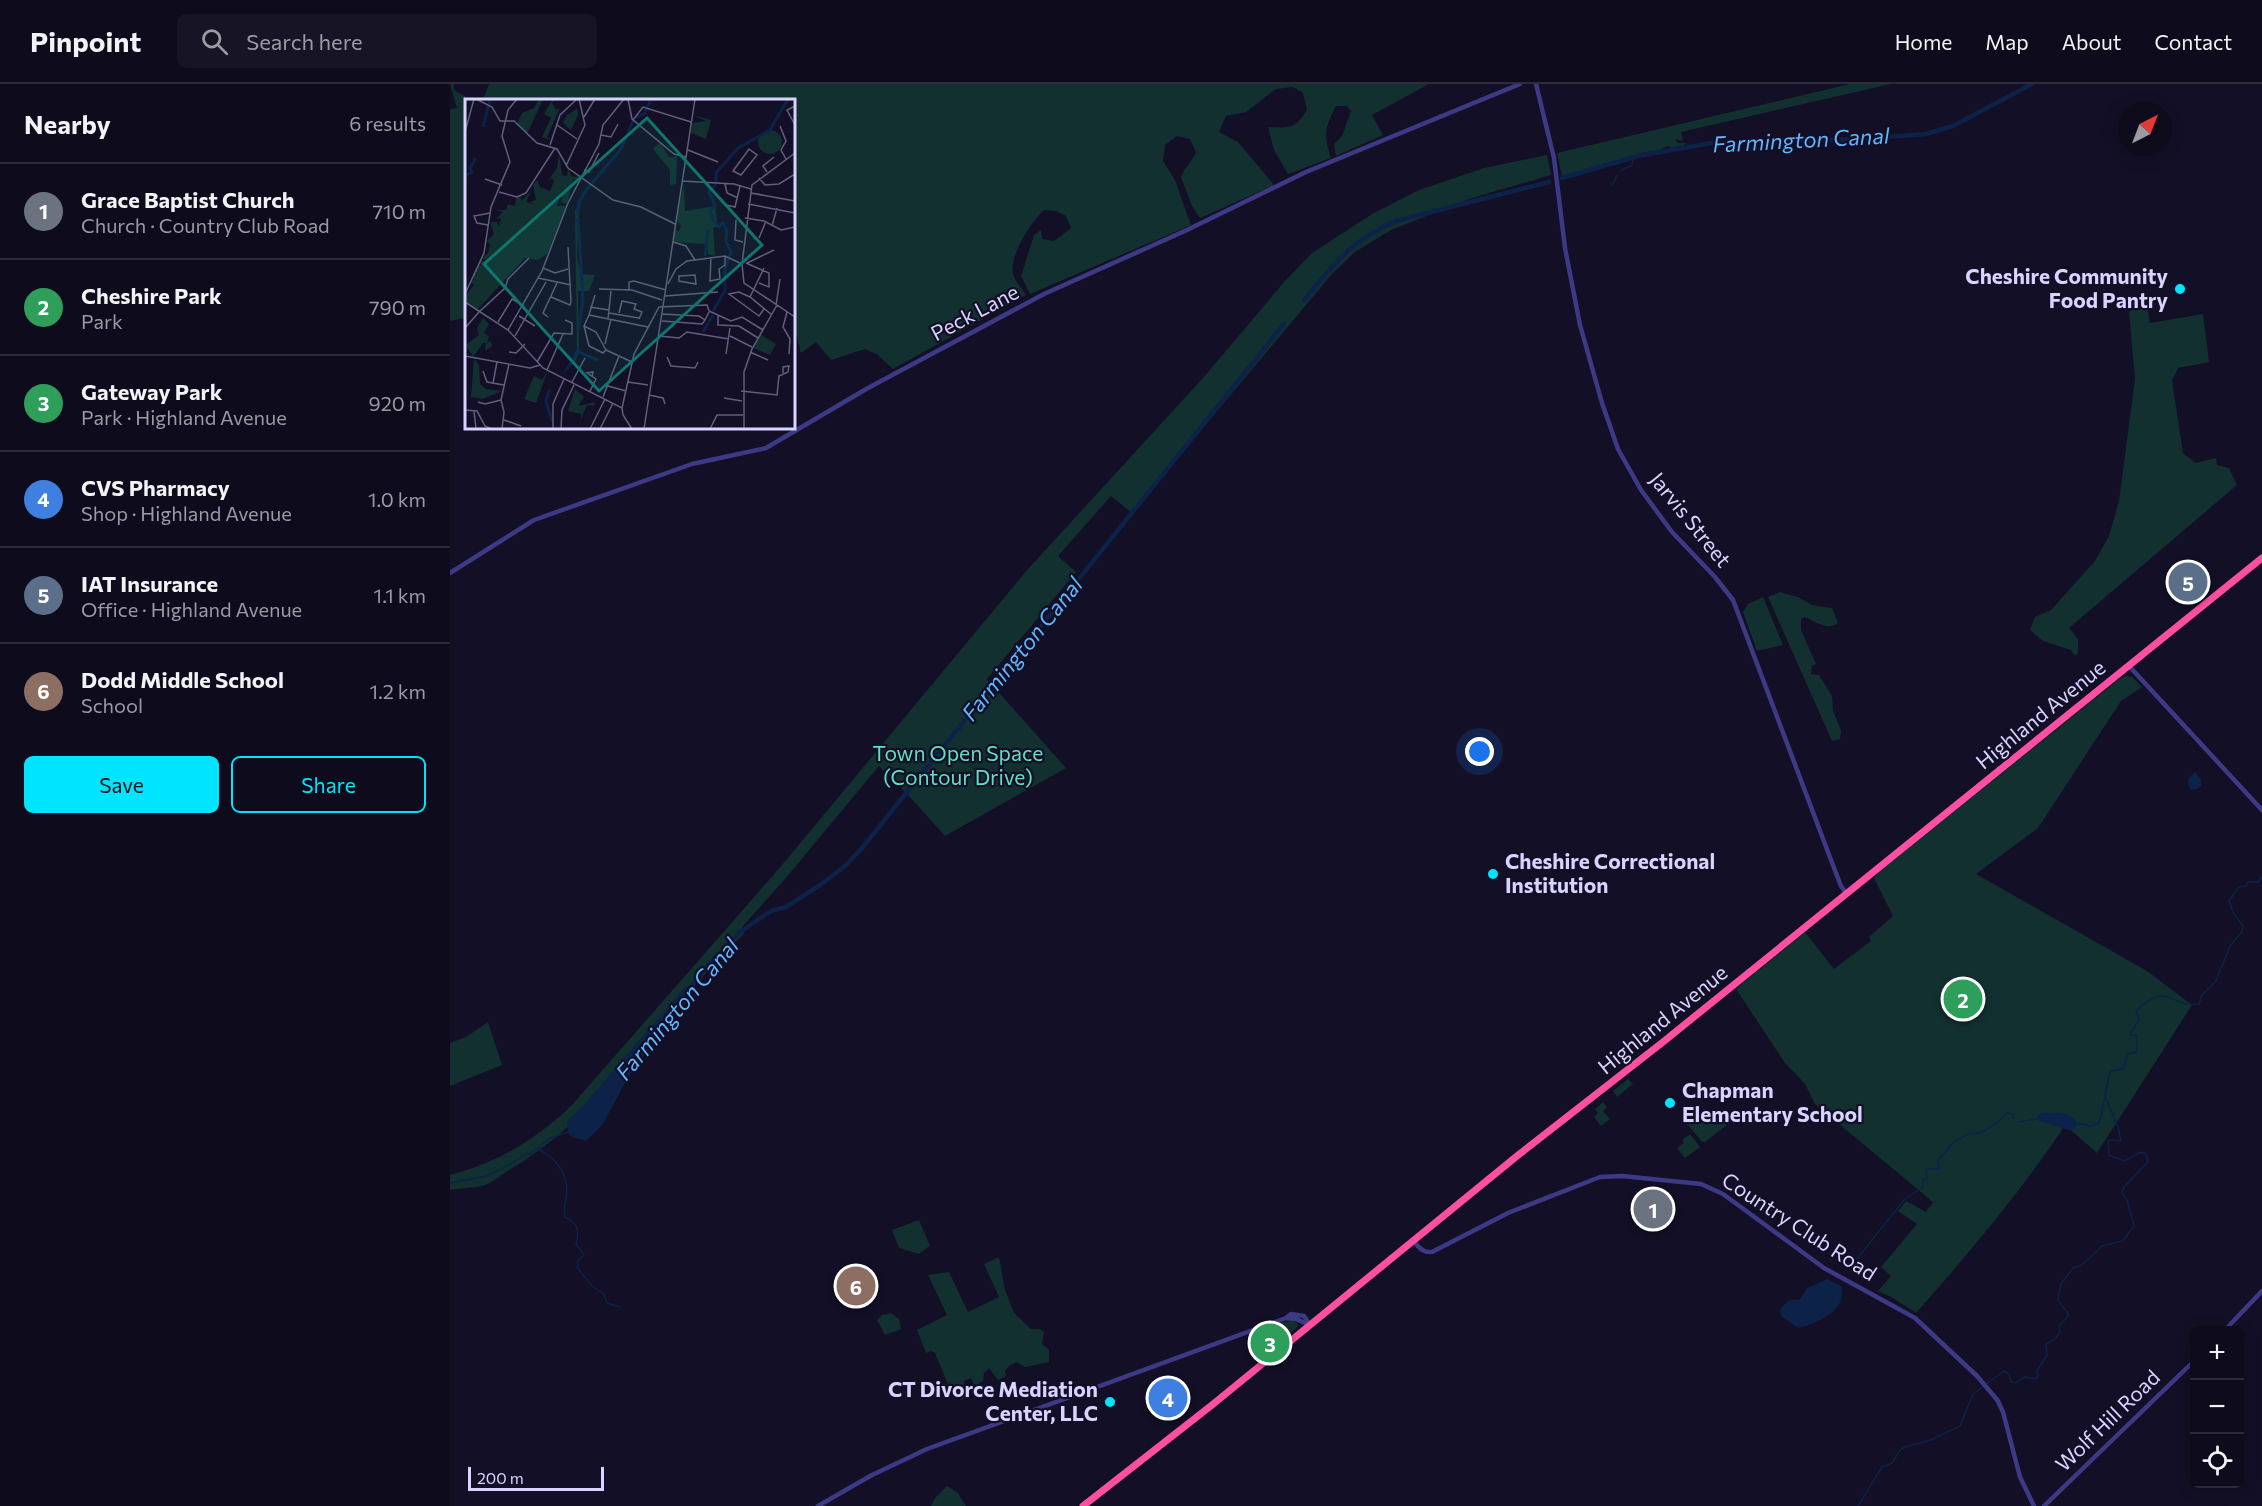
<!DOCTYPE html>
<meta charset="utf-8">
<style>
body{margin:0;font-family:Commissioner,sans-serif;background:#171425;color:#f1f3f6}
.controls{position:absolute;right:18px;bottom:18px;display:grid;overflow:hidden;border-radius:9px;box-shadow:0 3px 15px #0003}
.controls button{width:54px;height:54px;display:grid;place-items:center;padding:0;border:0;border-bottom:2px solid #2e2b3b;background:#0e0b1c;color:#f1f3f6;font:30px sans-serif}
.compass{position:absolute;left:1668px;top:18px;width:54px;height:54px;border-radius:50%;background:#0e0b1c;box-shadow:0 3px 15px #0003;rotate:42deg}
.scale{position:absolute;left:18px;bottom:15px;width:136px;box-sizing:border-box;padding-left:6px;border:3px solid #d9d4ff;border-top:0;font-size:16px;line-height:21px;white-space:nowrap;color:#d9d4ff;-webkit-text-stroke:4px #130f26;paint-order:stroke}
.you{position:absolute;left:1030px;top:668px;width:21px;height:21px;margin:-15px;border:4px solid #fff;border-radius:50%;background:#1a73e8;box-shadow:0 0 0 9px #1a73e833}
.badge{display:grid;place-items:center;width:39px;height:39px;border-radius:50%;background:#00e5ff;color:#fff;font-size:20px;font-weight:700}
.pin{position:absolute;translate:-50% -50%;border:3px solid #fff;box-shadow:0 2px 6px #0006}
.list{margin:0;padding:0;list-style:none}
h2{display:flex;justify-content:space-between;align-items:center;height:78px;margin:0;padding:0 24px;font-size:26px}
h2 small{font-size:20px;font-weight:400;color:#9b9ba3}
.list li{display:grid;grid-template-columns:39px 1fr auto;gap:18px;align-items:center;box-sizing:border-box;height:96px;padding:0 24px;border-top:2px solid #2e2b3b}
.list b{display:block;font-size:22px;white-space:nowrap}
.list p{margin:0;font-size:20px;white-space:nowrap;color:#9b9ba3}
.list em{font-size:20px;font-style:normal;color:#9b9ba3}
.actions{display:flex;gap:12px;padding:18px 24px}
.actions a{flex:1;padding:14px 0;border:2px solid #00e5ff;border-radius:9px;text-align:center;font-size:21px;color:#00e5ff}
.actions .main{background:#00e5ff;color:#111}
.icon{flex:none;width:33px;height:33px;fill:none;stroke:currentColor;stroke-width:2;stroke-linecap:round;stroke-linejoin:round}
.map{position:relative;flex:none;width:1812px;height:1422px;overflow:hidden}
header{display:flex;align-items:center;gap:36px;box-sizing:border-box;height:84px;padding:0 30px;background:#0e0b1c;border-bottom:2px solid #2e2b3b}
header strong{font-size:28px}
nav{display:flex;gap:33px;margin-inline-start:auto;font-size:21px}
.search{width:420px;height:54px;background:#171425;display:flex;align-items:center;gap:15px;box-sizing:border-box;padding:0 21px;border-radius:9px;color:#9b9ba3;font-size:22px}
main{display:flex}
aside{flex:1;background:#0e0b1c}
.map>svg:first-child{display:block}
.green{fill:#12302f}
.water{fill:#0c2248}
.lines{fill:none;stroke-linecap:round;stroke-linejoin:round}
.stream{stroke:#0c2248;stroke-width:1.5}
.canal{stroke:#0c2248;stroke-width:4.5}
.minor{stroke:#3d3a85;stroke-width:4.5}
.highway{stroke:#ff4fa3;stroke-width:7}
.poi-dot{fill:#00e5ff;stroke:#130f26;stroke-width:2}
.labels{text-anchor:middle;stroke-width:4.5;stroke-linejoin:round;paint-order:stroke}
.poi-label{font-size:21px;font-weight:bold;fill:#d9d4ff;stroke:#130f26;text-anchor:end}
.street-label{font-size:21px;fill:#d9d4ff;stroke:#130f26}
.park-label{font-size:21px;fill:#5fe0c0;stroke:#130f26}
.water-label{font-size:22px;font-style:italic;fill:#62b6ff;stroke:#130f26}
.inset-river{fill:none;stroke:#0c2248;stroke-width:3}
.inset-road{fill:none;stroke:#625e7d;stroke-width:1.5}
.view{fill:#0f766e;fill-opacity:0.15;stroke:#0f766e;stroke-width:3}
.inset-edge{fill:none;stroke:#d9d4ff;stroke-width:3}
</style>
<header>
<strong>Pinpoint</strong>
<div class="search"><svg class="icon" aria-label="search" viewBox="0 0 24 24"><circle cx="10" cy="10" r="6"/><path d="M15 15l6 6"/></svg>Search here</div>
<nav><a>Home</a><a>Map</a><a>About</a><a>Contact</a></nav>
</header>
<main>
<aside>
<h2>Nearby<small>6 results</small></h2>
<ul class="list">
<li><span class="badge" style="background:#6b7280">1</span><div><b>Grace Baptist Church</b><p>Church · Country Club Road</p></div><em>710 m</em></li>
<li><span class="badge" style="background:#2e9e5b">2</span><div><b>Cheshire Park</b><p>Park</p></div><em>790 m</em></li>
<li><span class="badge" style="background:#2e9e5b">3</span><div><b>Gateway Park</b><p>Park · Highland Avenue</p></div><em>920 m</em></li>
<li><span class="badge" style="background:#3f7fe0">4</span><div><b>CVS Pharmacy</b><p>Shop · Highland Avenue</p></div><em>1.0 km</em></li>
<li><span class="badge" style="background:#5c6f8a">5</span><div><b>IAT Insurance</b><p>Office · Highland Avenue</p></div><em>1.1 km</em></li>
<li><span class="badge" style="background:#8d6e63">6</span><div><b>Dodd Middle School</b><p>School</p></div><em>1.2 km</em></li>
</ul>
<div class="actions"><a class="main">Save</a><a>Share</a></div>
</aside>
<div class="map">
<svg width="1812" height="1422" viewBox="0 0 1812 1422">
<rect width="100%" height="100%" fill="#130f26"/>
<!-- green -->
<path class="green" d="M0,0H4V6L21,16H16V234L0,237V25L7,24Z
M39,0H979L922,31L933,51L886,72L884,60L892,52L901,27L897,22H886C875,44 873,50 881,74L838,90L824,66L818,43C840,44 845,45 857,26L853,9L843,3L826,5L796,28L776,32L769,48L788,58L824,101L750,134L742,122L731,93C735,83 742,78 746,68L740,55L727,52L715,61L713,77L725,96L741,141L580,210L571,192L584,151L591,146L592,155L604,157L621,144L616,132L606,127L594,126C581,138 559,172 563,190C565,197 572,205 576,211L443,285L428,271L415,265L381,276L366,258L351,269L344,243V16H28L34,13Z
M1400,0H1441L1231,48L1233,57L1225,55L1228,59H1236L1233,62H1227L1224,65L1218,62L1210,66L1191,69L1140,85L1136,89L1112,93L1107,69Z
M1097,71L1101,91L1019,115L941,146L905,168L881,191L682,429L661,412L608,472L626,488L537,595L616,684L495,752L458,711L429,682L335,795L292,843L294,850C213,926 157,1029 59,1086C51,1091 41,1100 32,1102C23,1104 10,1104 0,1106V1091C47,1079 85,1056 121,1022L327,787L578,485L753,294L835,197L862,169L922,130L969,106L1034,84Z
M1696,215L1700,239L1753,230L1759,278L1728,284L1722,297L1733,369L1746,379L1766,374L1767,381L1779,384L1787,401L1619,544L1628,555V569L1625,572L1621,566L1593,557L1580,546L1585,533L1601,526L1645,477L1659,452L1669,417L1685,295L1679,228Z
M1330,508L1348,513L1362,521L1382,524L1388,539C1378,547 1366,538 1355,533L1351,535V546L1366,580L1362,582L1361,590L1369,591L1382,612L1383,627L1391,646L1390,655L1382,657L1318,513Z
M1313,513L1333,561L1307,567L1293,528L1298,520Z
M1676,592L1682,593L1692,603L1671,617L1588,744L1526,790L1697,887L1742,921L1647,1069L1615,1041C1571,1108 1519,1169 1466,1229L1443,1214L1428,1207L1441,1192L1431,1183L1467,1140L1448,1127L1456,1117L1476,1128L1483,1118L1365,1020L1355,1000L1335,979L1286,905L1355,848L1384,885L1421,857L1419,853L1443,832L1424,794L1429,788L1672,593Z
M38,938L52,981L0,1002V959L16,953Z
M1178,995L1183,1000L1167,1013L1163,1007Z
M1153,1018L1157,1023L1153,1027L1160,1035L1151,1042L1144,1033L1148,1029L1145,1025Z
M1256,1027L1271,1034L1277,1041L1255,1058H1252L1233,1035L1247,1028Z
M1240,1050L1250,1063L1235,1074L1227,1064L1234,1059L1232,1056Z
M469,1136L480,1162L469,1170L449,1164L442,1146Z
M549,1173L555,1206L564,1229L581,1245H590L594,1248L592,1260L599,1266V1278L575,1283L566,1278L559,1282L555,1287L556,1292L548,1296L539,1284L534,1289L533,1297L525,1302L521,1294L514,1297L517,1314L511,1316L501,1307L485,1269L481,1267L476,1269L467,1246L497,1231L478,1191L499,1188L518,1228L549,1213L534,1180Z
M441,1229L449,1235L451,1245L435,1251L427,1236L432,1231Z
M844,1237L848,1240L847,1244L818,1267L802,1250L832,1238Z
M497,1402L508,1409L516,1422H481L485,1414Z"/>
<!-- water -->
<path class="water" d="M1745,688L1751,695V702L1747,705L1741,706L1738,700L1739,694Z
M236,902L242,907L241,915L224,930L177,995L153,1040L136,1057L121,1053L118,1048L117,1037L133,1022Z
M1592,1029C1603,1029 1618,1027 1626,1036V1042L1622,1047L1589,1037L1587,1032Z
M1377,1195L1391,1202C1399,1225 1367,1240 1348,1244L1331,1232L1330,1226C1335,1219 1339,1214 1349,1216L1357,1204Z"/>
<g class="lines">
<!-- stream -->
<path class="stream" d="M1172,86L1182,81L1183,73
M1162,102L1167,91
M1568,1038L1587,1035
M1625,1039L1641,1042L1649,1039L1655,1013
M88,1065C108,1075 120,1092 116,1115C115,1122 113,1126 115,1133C129,1140 129,1147 126,1160L134,1171L128,1177L127,1183L133,1191L142,1202L154,1210L157,1219L170,1223
M0,1099L37,1092L61,1080L76,1070H80L100,1054L118,1048
M1406,1176L1454,1116L1473,1103V1096L1477,1094L1476,1087L1478,1085H1489L1488,1076L1505,1057L1518,1050L1530,1049L1547,1039L1557,1029L1562,1030L1564,1035
M1408,1422L1432,1383L1442,1379L1450,1366L1455,1363L1481,1356L1510,1342L1523,1310L1554,1287L1559,1290L1561,1298L1565,1299L1575,1293L1586,1295L1588,1292L1587,1287L1597,1271L1596,1260L1605,1255L1610,1248L1609,1242L1619,1231L1608,1216L1611,1200L1623,1184L1632,1181L1652,1162L1673,1157L1684,1142L1677,1116L1672,1109L1674,1103L1698,1078L1696,1070L1691,1068L1674,1077L1659,1071L1658,1056L1671,1057L1668,1043L1655,1012L1660,987L1673,985L1678,970L1687,968V951H1680L1689,935L1686,927C1719,896 1719,924 1749,920L1752,911L1766,897L1780,862L1792,848L1793,842L1784,830L1779,817L1789,803L1796,802L1798,798H1808L1812,793"/>
<!-- canal -->
<path class="canal" d="M1112,94L1188,72L1262,59L1412,55L1476,50L1503,42L1582,0
M854,216C885,179 900,157 946,137L1099,98
M237,908L257,882L290,848L321,827L336,823L370,801L395,782L412,764L834,240"/>
<!-- minor -->
<path class="minor" d="M1086,0L1104,74L1115,164L1130,241L1152,319L1168,365L1191,406L1222,448L1265,493L1283,516L1381,776L1391,802L1396,809
M0,489L84,436L242,380L316,364L418,304L594,210L737,146L856,88L1070,0
M1679,582L1812,726
M964,1158C970,1164 973,1169 982,1168L1058,1129L1150,1093L1172,1092L1251,1100L1273,1110L1374,1184L1465,1234L1527,1292L1548,1317L1553,1328L1570,1393L1584,1422
M836,1234L846,1235L860,1241
M1775,1246L1812,1207
M368,1422L422,1391L477,1365L836,1234L841,1230L854,1232L860,1241
M1594,1422L1744,1277"/>
<!-- highway -->
<path class="highway" d="M633,1422L762,1321L1067,1072L1213,958L1812,474"/>
</g>
<!-- markers -->
<g class="poi-dot">
<circle cx="1730" cy="205" r="6"/>
<circle cx="1043" cy="790" r="6"/>
<circle cx="1220" cy="1019" r="6"/>
<circle cx="660" cy="1318" r="6"/>
</g>
<g class="labels">
<!-- poi labels -->
<g class="poi-label">
<text x="1718" y="200">Cheshire Community<tspan x="1718" dy="24">Food Pantry</tspan></text>
<text x="1055" y="785" text-anchor="start">Cheshire Correctional<tspan x="1055" dy="24">Institution</tspan></text>
<text x="1232" y="1014" text-anchor="start">Chapman<tspan x="1232" dy="24">Elementary School</tspan></text>
<text x="648" y="1313">CT Divorce Mediation<tspan x="648" dy="24">Center, LLC</tspan></text>
</g>
<!-- street labels -->
<g class="street-label">
<text transform="translate(525 229) rotate(-28)" y="7">Peck Lane</text>
<text transform="translate(1240 436) rotate(51)" y="7">Jarvis Street</text>
<text transform="translate(1591 631) rotate(-39)" y="7">Highland Avenue</text>
<text transform="translate(1213 936) rotate(-39)" y="7">Highland Avenue</text>
<text transform="translate(1349 1143) rotate(33)" y="7">Country Club Road</text>
<text transform="translate(1658 1337) rotate(-44)" y="7">Wolf Hill Road</text>
</g>
<!-- park labels -->
<g class="park-label">
<text x="508" y="677">Town Open Space<tspan x="508" dy="24">(Contour Drive)</tspan></text>
</g>
<!-- water labels -->
<g class="water-label">
<text transform="translate(1351 56) rotate(-3)" y="8">Farmington Canal</text>
<text transform="translate(572 565) rotate(-51)" y="8">Farmington Canal</text>
<text transform="translate(227 925) rotate(-50)" y="8">Farmington Canal</text>
</g>
</g>
<!-- overview -->
<g transform="translate(15 15)">
<rect width="330" height="330" fill="#130f26"/>
<path d="M74,0H78L62,35L52,25L57,14L69,9ZM88,0H91L87,4L91,11L95,9L82,38L86,41L77,38L86,19L79,15ZM112,9L113,16L106,31L98,24L102,16L99,13L103,16ZM228,16L246,21L241,40L226,34L227,24L241,22ZM293 43a12 12 0 1 1 24 0a12 12 0 1 1-24 0ZM195,44L204,58L212,57L211,85L205,86V71L188,50ZM94,54L97,76L102,77L103,70L107,78L115,77L108,82L102,105L96,103L98,98L94,99L92,107H101L82,155L73,161L60,159L12,211L2,203L0,197L9,186L5,183L9,181L8,176L14,166L22,167L13,165L16,161L23,164L17,159L23,154L25,146L22,142L29,135L25,123H32L34,128L36,119L31,120L38,113L31,111H41L43,105L50,107L51,99L56,98V102L66,92L61,103L71,106L65,103L71,101L68,86L72,81L75,88L85,92L89,82L87,79L83,82L92,69ZM123,83L114,107L112,158L116,175L130,176L124,192H113L114,253L111,261L97,276L112,251L110,112ZM219,85L220,112L250,107L253,128H248L250,157L243,155L242,145L208,143L209,131L214,132L216,127L211,121ZM18,219L24,225L19,234L24,237L22,244L26,242L27,247L20,252L21,244H18L8,258L1,246L14,236L12,229ZM295,235L311,245L305,256L288,249ZM9,260L14,266L15,285L21,290L37,292L17,300L6,298ZM83,271L71,304L59,300L69,277L77,281ZM110,290L119,298L113,307L130,303L129,307L122,306L116,320V315L103,312Z" fill="#12302f"/>
<path class="inset-river" d="M171,19L180,14L185,2M18,28L25,0M0,77L7,73L5,69L11,59M127,84L156,50L168,22M113,115L114,103L126,85M113,119L118,200L114,230M240,157L243,131M248,212L260,191V170L266,153L261,142L262,131L258,124L254,127L249,122L245,112L250,106L244,93L251,85V74L273,49L305,31L323,0M238,233L248,216M113,253L133,261M102,271L114,249M85,290L81,302L87,322"/>
<path class="inset-road" d="M11,0L27,8L35,22H49L72,44L92,50L103,69L148,101L176,108L210,125M163,0L167,20L209,55L221,58M330,7L322,11L330,26M119,18L130,0M168,21L178,8L226,23M92,26L112,40M315,27L321,42L316,51L321,60M0,33L9,0M136,36L146,38L153,25M85,46L95,16L112,0M284,50L292,56L276,76L268,72ZM223,51L253,63M330,54L287,86L277,165L279,184L330,218M101,67L120,26L114,0M119,71L124,73L134,54M302,73L298,67L309,58M294,79L300,86L314,85L330,75M20,80L37,86M217,82L269,85L286,90M260,85L262,94L273,99M34,93L52,98L61,94L90,49M286,94L330,102M283,105L330,114M261,106L270,108L275,87M280,119L299,122L316,131L330,128M271,121L270,141L278,143M23,126L12,124L9,117L25,114M307,127L312,109M294,139L301,122M208,143L221,147L230,161M246,158L245,182L255,180L254,170L260,166V157M281,164L304,174V188L294,184M282,164L309,151M78,169L90,174L103,170M230,176L231,185L214,182V177ZM73,179L106,186M203,185L211,170L222,162L260,157L277,165M134,190L167,191L197,201M164,191V183L169,182L201,191M0,195L19,154L26,108L45,63L37,37L43,11L52,0M200,197L253,193M86,198L105,206L106,203L103,148M285,198L299,169M0,203L43,231L78,269L157,309L158,316L167,330M311,206L315,180M125,208L144,211M299,210L294,217L264,195L274,193L285,198L307,216M244,212L266,222L277,218L298,231M14,213L40,189L43,180L64,159M322,213L318,228L325,240L324,255M144,214L174,219M154,214L157,202L171,205L169,210L177,213L174,220M197,215L234,217L240,221L244,213M124,216L183,228M124,216L119,227L124,247L138,254L141,251M124,216L130,196M54,217L70,227M253,217V226L274,227M83,218L78,214L92,184M143,220L146,192M197,222L237,225L240,221M33,223L47,200L59,207M119,227L131,233L141,251M274,227L293,239M0,229L14,213M43,231L77,172L103,104L134,45L138,26L159,0M50,237L81,183M194,237L214,239L222,233L264,240M265,237L287,248M140,245L146,220M141,251L167,263M44,253L51,254L60,245M285,253L303,261M261,255L265,229M0,257L65,269L75,266M202,258L206,267L230,269L233,263M72,263L89,234L107,235V224L100,221M82,271L98,235M18,272L22,283L39,286M107,283L120,259M163,283L183,286M28,284L32,263M143,287L161,292M125,292L131,280L122,274L128,273L127,278M276,292L312,296L314,277L323,273L324,267L318,268V274M184,296L198,299L200,305M138,298L154,257M259,299L277,302M13,303L20,305L36,301M157,309L169,255L194,208L242,206L244,212M0,311L12,312L20,327L27,330M9,312L11,330M39,321L56,327M96,329L97,311L109,286M37,330L39,313L36,301L44,265M88,330V305L99,280M125,330L140,300M135,330L148,304M179,330L230,0M245,330L252,316H278M279,330V273L287,250L312,206"/>
<path class="view" d="M182,19L297,146L134,292L19,165Z"/>
<rect width="330" height="330" class="inset-edge"/>
</g>
</svg>
<div class="controls">
<button>+</button>
<button>−</button>
<button><svg class="icon" aria-label="locate" viewBox="0 0 24 24"><circle cx="12" cy="12" r="6"/><path d="M12 2v4M12 18v4M2 12h4M18 12h4"/></svg></button>
</div>
<svg class="compass" viewBox="-18 -18 36 36"><path d="M0-13l5 13h-10z" fill="#e53935"/><path d="M0 13l5-13h-10z" fill="#9b9ba3"/></svg>
<div class="scale">200 m</div>
<div class="you"></div>
<div class="pin badge" style="left:1203px;top:1125px;background:#6b7280">1</div>
<div class="pin badge" style="left:1513px;top:915px;background:#2e9e5b">2</div>
<div class="pin badge" style="left:820px;top:1259px;background:#2e9e5b">3</div>
<div class="pin badge" style="left:718px;top:1314px;background:#3f7fe0">4</div>
<div class="pin badge" style="left:1738px;top:498px;background:#5c6f8a">5</div>
<div class="pin badge" style="left:406px;top:1202px;background:#8d6e63">6</div>
</div>
</main>
